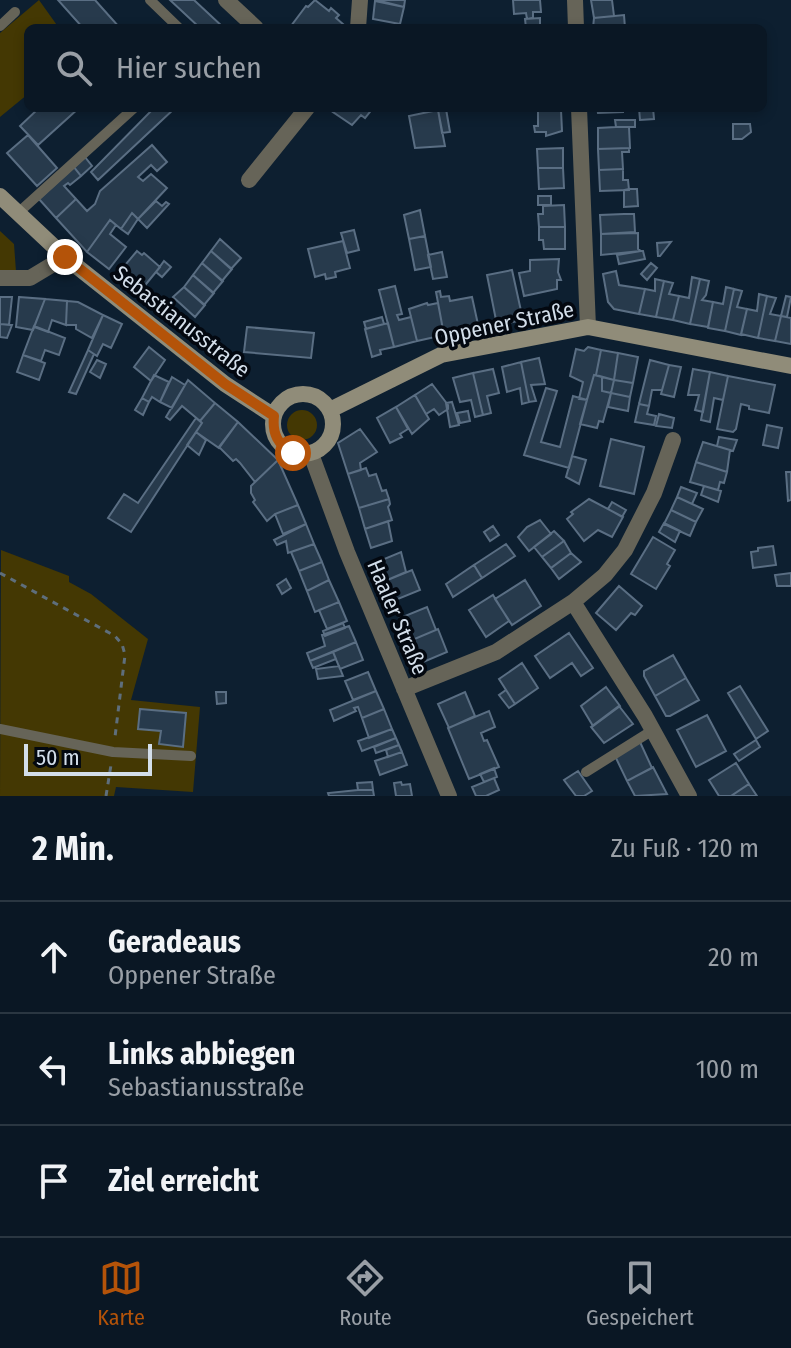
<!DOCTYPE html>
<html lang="de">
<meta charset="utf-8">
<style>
body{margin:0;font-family:"Fira Sans Condensed",sans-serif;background:#182431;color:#f1f3f6}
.scale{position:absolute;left:24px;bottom:20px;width:128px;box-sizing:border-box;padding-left:8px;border:4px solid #d3deea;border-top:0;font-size:22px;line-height:28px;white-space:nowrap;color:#d3deea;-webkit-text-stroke:6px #030810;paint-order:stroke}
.stop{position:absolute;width:24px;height:24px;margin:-18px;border:6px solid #b45309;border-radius:50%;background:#fff}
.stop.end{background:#b45309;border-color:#fff;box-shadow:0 2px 8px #0008}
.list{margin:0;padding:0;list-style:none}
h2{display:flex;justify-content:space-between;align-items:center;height:104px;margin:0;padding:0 32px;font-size:34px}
h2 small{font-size:26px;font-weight:400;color:#999fa6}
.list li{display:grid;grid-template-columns:52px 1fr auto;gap:24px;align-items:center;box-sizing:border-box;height:112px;padding:0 32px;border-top:2px solid #2a3641}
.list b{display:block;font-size:30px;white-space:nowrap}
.list p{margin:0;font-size:26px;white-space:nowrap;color:#999fa6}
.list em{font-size:26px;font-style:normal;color:#999fa6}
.icon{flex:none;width:44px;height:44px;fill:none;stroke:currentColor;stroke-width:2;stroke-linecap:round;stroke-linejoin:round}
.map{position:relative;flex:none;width:791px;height:796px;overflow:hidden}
.search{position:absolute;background:#0a1724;box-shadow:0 4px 12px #0003;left:24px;right:24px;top:24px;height:88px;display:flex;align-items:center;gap:20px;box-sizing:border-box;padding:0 28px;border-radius:12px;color:#999fa6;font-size:30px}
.sheet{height:440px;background:#0a1724}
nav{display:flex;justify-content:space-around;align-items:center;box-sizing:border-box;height:112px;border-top:2px solid #2a3641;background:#0a1724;font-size:22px;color:#999fa6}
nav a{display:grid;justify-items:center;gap:4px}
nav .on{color:#b45309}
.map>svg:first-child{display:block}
.green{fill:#443803}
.building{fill:#273a4c;stroke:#5a6e83;stroke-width:2}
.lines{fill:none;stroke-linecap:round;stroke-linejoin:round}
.path{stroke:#5e6e7c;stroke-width:3;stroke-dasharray:6 6;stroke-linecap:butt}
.lane{stroke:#666458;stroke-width:10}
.street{stroke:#666458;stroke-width:16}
.secondary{stroke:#908c79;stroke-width:16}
.route{stroke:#b45309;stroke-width:10}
.labels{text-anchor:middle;stroke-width:7;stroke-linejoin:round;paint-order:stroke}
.street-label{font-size:22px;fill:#d3deea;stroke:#030810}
</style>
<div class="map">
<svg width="791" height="796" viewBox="0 0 791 796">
<rect width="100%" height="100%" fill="#0d1f30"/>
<!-- green -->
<path class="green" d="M39,0L59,28H28V94L0,117V33Z
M0,231L14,244L16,271L0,272Z
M287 425a15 15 0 1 1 30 0a15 15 0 1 1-30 0Z
M1,550L69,576V582L91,594L148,639L131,700L200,707L193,792L116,787L114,796H0Z"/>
<!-- building -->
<path class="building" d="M58,0H95L120,28H83Z
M170,0H194L224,28H200Z
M315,0L329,11L331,8L339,15L336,18L344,25L342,28H294L291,26L306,6L308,7Z
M376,0H405L404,7Z
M513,0H540L541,12H533V18L527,19L526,13L514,14Z
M591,0H612L614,16L594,18Z
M375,1L404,7L400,24L373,19Z
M624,15L625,28H593L594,18Z
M540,18V26L526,28L525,19Z
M39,108H79L38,145L20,126Z
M154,108H175L98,180L91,172Z
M332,108H373L365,118L361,115L352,125L330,110Z
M597,108H623V112L598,113Z
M639,108H653L654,119L640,120Z
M446,109L450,132L442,133L438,110Z
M438,110L445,146L415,148L409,116Z
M561,110L562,131L546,136V132H535L534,126H538V111Z
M615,120H635V127H616Z
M733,124H750L751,132L742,139H733Z
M616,127H629L630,148L598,149V128Z
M28,135L57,168L37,186L7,153Z
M152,145L167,162L157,171L151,165L138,177L143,181L151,174L167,188L138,219L132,213L121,229L110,220L87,252L56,218L76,199L87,211L95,204L100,191Z
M563,148V168H538L537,149Z
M629,148V152H622L623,169L599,170L598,149Z
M85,157L92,166L81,176L74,167Z
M74,167L81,176L70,185L68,183L64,186L76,199L56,218L39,199Z
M538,168H563L564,188L539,189Z
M623,169V180H628L629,190L600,191L599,170Z
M629,189H637L638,206L624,207V190Z
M538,196H551V205H538Z
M156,201L162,206L166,202L169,204L147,228L138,219Z
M564,205L565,227H539L538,214H543V206Z
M420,210L425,236L409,239L404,215Z
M132,213L138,219L128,234L121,229Z
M624,214H634L635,232L601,234L600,215Z
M110,220L116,225L110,234L126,247L109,269L87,252Z
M539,227H565V249H544L543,240H539Z
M354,230L359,250L347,253L341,233Z
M638,233V249L641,251L601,255V234Z
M425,236L431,267L415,270L409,239Z
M220,239L241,258L231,269L211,251Z
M343,241L350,268L335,272L336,277L326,279L325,274L315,277L308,249Z
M671,242L660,256H658L657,243Z
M137,251L142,255L144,253L160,267L142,289L120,271Z
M211,251L232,269L222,281L202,263Z
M641,251H643L645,259L619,264L617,255Z
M442,252L447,277L433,279L428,255Z
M559,259L558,272L561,280H557V289L524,296L519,273L530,271V260Z
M164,261L171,267L162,277L156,272Z
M202,263L223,281L213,293L193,275Z
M651,263L657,268L647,280L641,274Z
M512,270L523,320L497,325L487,275Z
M616,271L619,285L645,289L639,314L614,309L608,302L603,274Z
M193,275L214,293L204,305L184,287Z
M692,277L700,279L690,324L673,320L679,296L689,298Z
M655,279L664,281L656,317L639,314L645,289L655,291Z
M700,279L709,281L706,295L702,300L713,302L708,327L690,324Z
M664,281L673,283L669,294L679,296L673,320L656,317Z
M395,286L402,314L397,315L399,320L411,317L417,341L394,347L379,290Z
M184,287L205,305L195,317L173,297Z
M726,287L734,289L725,331L708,328L713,302L723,304Z
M734,289L742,291L737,307L747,309L741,335L725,331Z
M440,291L441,297L449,296L450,301L472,297L479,329L444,335L436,292Z
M759,294L767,296L758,338L741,334L747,309L757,311Z
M767,296L776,298L770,314L781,316L775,341L758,338Z
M786,296L791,297L787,317L781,316Z
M0,297H12L9,325L0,324Z
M19,297L45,299L33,330L16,327Z
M45,299L67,301L66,325L52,320L48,332L34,327Z
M67,301L78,302L103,315L92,338L76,329V325H66Z
M427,303L428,305L438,303L444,335L417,341L409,309Z
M103,315L122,324L111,348L103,344L97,356L88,350Z
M781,316L791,318V344L775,341Z
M382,317L384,324L366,329L364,322Z
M388,323L394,347L380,350L381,354L372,357L365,329Z
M0,324L12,325L7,338L0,337Z
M34,326L65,338L59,355L45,350L41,361L23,355Z
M247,327L314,333L311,358L244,352Z
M149,347L165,360L151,381L134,367Z
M588,347L601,350L596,375H594L587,400L579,399L583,382L570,376L576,349L584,351Z
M88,350L94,354L76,394L69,392Z
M601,350L618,353L614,380L596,375Z
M618,353L638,357L633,383L614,380Z
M23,355L45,363L39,380L17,372Z
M539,358L545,384L531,385L536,401L529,402L521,362Z
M97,360L106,364L100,378L90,372Z
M650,360L669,365L662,390H652L649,406L639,404Z
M521,362L529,402L522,404L520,388L507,392L502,367Z
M669,365L681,367L674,397L661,394Z
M493,369L499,393L487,396L491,413L483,415L473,373Z
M693,369L710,372L703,412L695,410L699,395H688Z
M710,372L728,376L723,400L714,398L710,422L701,420Z
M473,373L483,415L475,417L471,400L460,402L453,378Z
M154,375L169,382L160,402L152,397L149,402L142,398Z
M594,375L602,377V391L611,393L603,422L599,421L597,428L580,424Z
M728,376L775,385L769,413L749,409V406L741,404L736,429L733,432L717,429Z
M172,377L185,385L172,408L160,402Z
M602,377L614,380L611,393L602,391Z
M188,380L215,403L200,421L182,406L170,420L166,417Z
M614,380L633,383L630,397L611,393Z
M432,384L448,405V409L439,415L434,409L426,414L415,395Z
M546,388L557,391L541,442L560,447L573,396L587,400L569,468L524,455Z
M611,393L630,397L628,411L608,407Z
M415,395L429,419L412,434L396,407Z
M142,398L149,402L143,415L135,410Z
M452,402L459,425L450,427L446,403Z
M215,403L238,422L219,448L196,432L202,423L200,421Z
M639,404L649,406L647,414L656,416L654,425L635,422Z
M396,407L408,429L400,434L402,437L390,443L377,418Z
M468,411L470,421L460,423L457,413Z
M659,414L674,418L672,428L656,426Z
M196,418L202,423L131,532L108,518L124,494L138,503Z
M238,422L278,460L255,482L240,463L236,459L233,461L219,447Z
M767,425L782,428L778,448L763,445Z
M360,429L377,452L360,463L361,470L348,474L338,443Z
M196,432L206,440L199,455L187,445Z
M719,437L737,440L733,451L717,446Z
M611,439L644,447L634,494L600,486Z
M703,442L730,450L727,472L696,462Z
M572,456L586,460L579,484L566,477Z
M278,460L298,505L275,514L267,521L253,502L255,500L251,493V486Z
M696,462L727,472L724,483L720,482L718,490L690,482Z
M366,468L369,476L376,474L382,491L386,490L389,499L359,508L348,474Z
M786,472H791V500L788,501Z
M704,486L721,491L718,502L701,495Z
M681,487L697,493L692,504L677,497Z
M677,497L703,509L696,522L671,510Z
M389,499L390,504L388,507L392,520L365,529L359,508Z
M589,499L623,517L612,537L598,530L584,541L567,519L573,514L571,512Z
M612,502L626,510L622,517L608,509Z
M298,505L306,524L283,534L275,514Z
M671,510L696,522L690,536L664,524Z
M540,520L551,534L529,551L518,537L527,527Z
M388,521L392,541L371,548L365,529Z
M664,523L680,531L675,542L659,532Z
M306,524L314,544L288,553L286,541L277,545L274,540Z
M493,526L499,535L490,541L484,532Z
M554,531L564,541L542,557L534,547Z
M653,537L675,550L667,564L670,566L656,589L631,574Z
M564,541L571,553L551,568L542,557Z
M314,544L322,562L299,571L291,552Z
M506,544L515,556L482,578L474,565Z
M773,546L776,565L753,568L751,552L758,551V548Z
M401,552L406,572L385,581L377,562Z
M571,553L581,562L559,579L551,568Z
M322,562L329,580L307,591L299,571Z
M474,565L482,578L453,597L446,584Z
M412,570L420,590L393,601L385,581Z
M791,573V586H777L775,575Z
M286,579L291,588L282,594L277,585Z
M329,580L339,602L315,612L307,591Z
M525,580L541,606L512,625L495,599Z
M619,586L642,606L635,615L631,613L616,630L596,613Z
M493,595L509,621L486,637L469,610Z
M339,602L347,621L327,629L319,610Z
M427,607L436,630L410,641L400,618Z
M343,623L345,628L325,636L323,631Z
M349,626L356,642L310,661L307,653L325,646L322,635Z
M438,629L447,652L421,663L412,640Z
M569,633L593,668L581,676L572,663L550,678L535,656Z
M356,642L363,660L340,669L333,652Z
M333,652L336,659L313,668L310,661Z
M673,655L686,678L655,696L644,676V671Z
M522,663L538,688L515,704L499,679Z
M339,666L343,676L318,679L316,669Z
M368,672L376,691L353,700L345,681Z
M686,678L699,700L670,716H666L655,696Z
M740,686L768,731L756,739L728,693Z
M606,687L620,706L593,726L581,706Z
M506,690L515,704L509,708L499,695Z
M376,691L384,709L362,718L358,707L354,708L356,711L334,721L330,710Z
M216,692H226V703L217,704Z
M465,692L475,716L449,728L438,704Z
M619,706L633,724L604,743L591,727Z
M140,709L186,713L183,747L159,744L161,731L138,729Z
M384,709L392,729L369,738L362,718Z
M489,711L495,727L481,733L484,741L487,740L499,767L469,779L448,728Z
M707,715L726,751L696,767L677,730Z
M392,729L396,738L362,751L358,741Z
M396,738L399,745L376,753L374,747Z
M756,740L760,747L739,761L734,754Z
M640,742L652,768L627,781L615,756Z
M399,745L402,752L388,757L386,750Z
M402,752L407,765L380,775L375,761Z
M736,763L749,784L731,796H719L709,780Z
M653,767L667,794L635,796L627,781Z
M494,768L497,777L484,782L480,774Z
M578,771L592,791L584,796H576L564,780Z
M494,778L499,790L486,796H476L472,787Z
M372,782L373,790H358L357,783Z
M401,782L402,785L410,784L412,796H396L394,783Z
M749,784L757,796H731Z
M358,790H373L374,796H329L328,793Z"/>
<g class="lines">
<!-- path -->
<path class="path" d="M0,573L115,636L122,644L125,655L115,737
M106,796L111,765"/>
<!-- lane -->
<path class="lane" d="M150,0L179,28
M0,26L15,12
M18,213L134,108
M0,729L113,752L191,756
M586,772L653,730"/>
<!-- street -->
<path class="street" d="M226,0L256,28
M575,0L576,28
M358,28L360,0
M579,108L588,327
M249,180L307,108
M0,278H30L65,257
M311,454L347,552L449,796
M573,602L645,716L689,796
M404,689L496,652L573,602L605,575L625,550L654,493L673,440"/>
<!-- secondary -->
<path class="secondary" d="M0,196L65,257L225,384L274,416
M273 424a30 30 0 1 1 60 0a30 30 0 1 1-60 0Z
M330,410L441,355L588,327L791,366"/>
</g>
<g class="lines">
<!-- route -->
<path class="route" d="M65,257L225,384L274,416C272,434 278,445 293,453"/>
</g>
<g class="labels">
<!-- street labels -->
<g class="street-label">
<text transform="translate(182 321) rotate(38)" y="8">Sebastianusstraße</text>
<text transform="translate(504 323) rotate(-12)" y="8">Oppener Straße</text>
<text transform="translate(398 617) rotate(67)" y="8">Haaler Straße</text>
</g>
</g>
</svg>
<div class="scale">50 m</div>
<div class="stop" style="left:293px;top:453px"></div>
<div class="stop end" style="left:65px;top:257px"></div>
<div class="search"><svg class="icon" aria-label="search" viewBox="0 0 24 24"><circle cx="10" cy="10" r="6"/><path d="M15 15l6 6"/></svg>Hier suchen</div>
</div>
<section class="sheet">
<h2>2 Min.<small>Zu Fuß · 120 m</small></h2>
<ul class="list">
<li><svg class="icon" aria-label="ahead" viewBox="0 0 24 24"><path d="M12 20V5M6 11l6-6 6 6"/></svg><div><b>Geradeaus</b><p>Oppener Straße</p></div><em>20 m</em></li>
<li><svg class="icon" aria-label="left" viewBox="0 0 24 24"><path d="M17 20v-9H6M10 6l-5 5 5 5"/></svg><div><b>Links abbiegen</b><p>Sebastianusstraße</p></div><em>100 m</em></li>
<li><svg class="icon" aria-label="arrive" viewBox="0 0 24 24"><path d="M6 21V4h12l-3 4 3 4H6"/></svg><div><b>Ziel erreicht</b></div></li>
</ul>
</section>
<nav>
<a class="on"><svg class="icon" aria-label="map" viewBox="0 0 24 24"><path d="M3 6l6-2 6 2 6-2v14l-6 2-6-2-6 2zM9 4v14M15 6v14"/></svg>Karte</a>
<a><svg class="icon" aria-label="directions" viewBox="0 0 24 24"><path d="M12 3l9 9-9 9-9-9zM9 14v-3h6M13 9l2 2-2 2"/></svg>Route</a>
<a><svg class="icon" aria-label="saved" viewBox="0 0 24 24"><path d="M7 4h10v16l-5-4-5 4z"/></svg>Gespeichert</a>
</nav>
